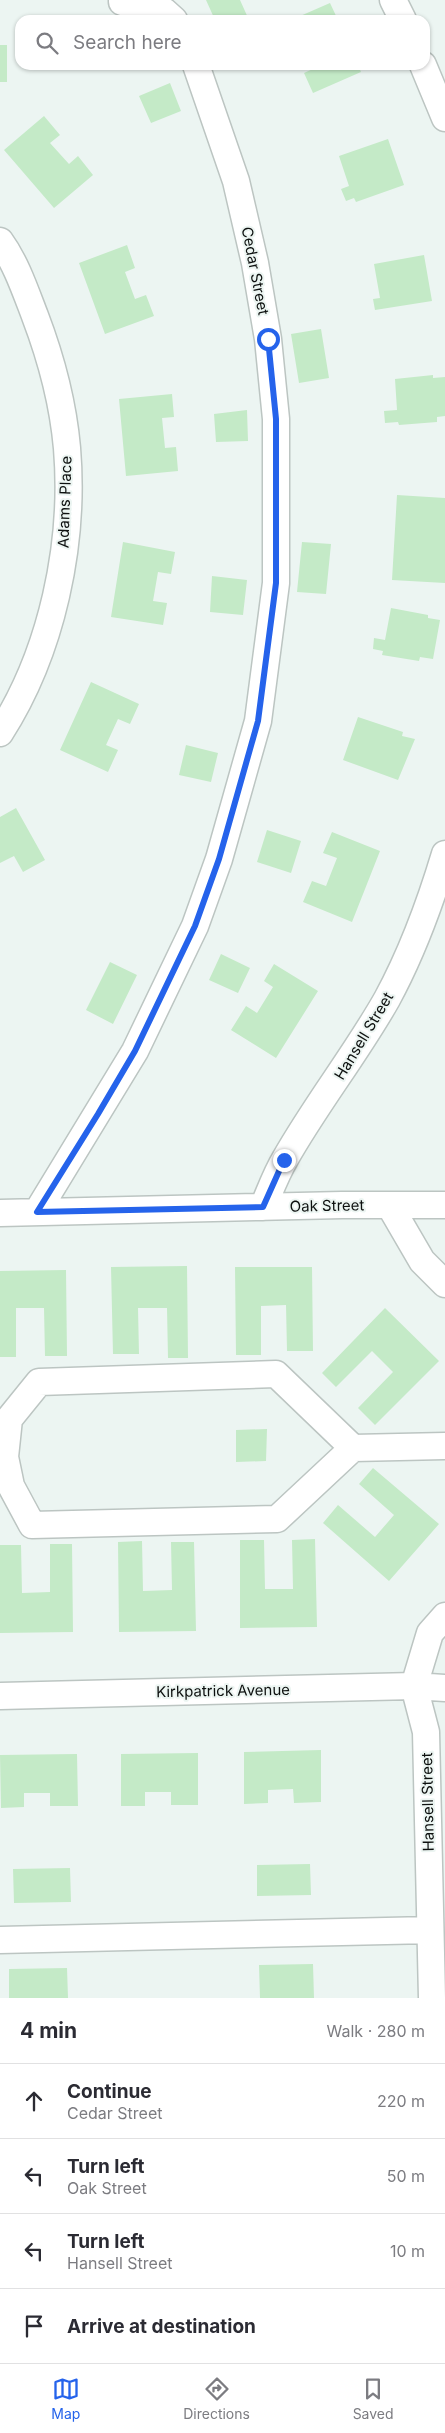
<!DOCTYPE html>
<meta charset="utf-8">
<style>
body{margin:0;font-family:Inter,sans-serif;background:#f7f7f7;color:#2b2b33}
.stop{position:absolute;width:15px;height:15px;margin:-11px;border:4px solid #2563eb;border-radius:50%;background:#fff}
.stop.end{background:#2563eb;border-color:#fff;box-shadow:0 1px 5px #0008}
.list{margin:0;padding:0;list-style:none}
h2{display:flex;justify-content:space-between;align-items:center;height:65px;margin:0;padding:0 20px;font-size:21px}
h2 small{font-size:16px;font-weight:400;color:#7c7c81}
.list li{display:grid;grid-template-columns:32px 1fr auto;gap:15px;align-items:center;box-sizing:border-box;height:75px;padding:0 20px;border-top:1px solid #e1e1e2}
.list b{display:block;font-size:19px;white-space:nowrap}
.list p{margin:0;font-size:16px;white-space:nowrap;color:#7c7c81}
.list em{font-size:16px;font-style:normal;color:#7c7c81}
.icon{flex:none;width:28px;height:28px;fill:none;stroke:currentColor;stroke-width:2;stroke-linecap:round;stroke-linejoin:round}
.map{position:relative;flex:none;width:445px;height:1998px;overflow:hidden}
.search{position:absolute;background:#fff;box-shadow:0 1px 4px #0004;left:15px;right:15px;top:15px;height:55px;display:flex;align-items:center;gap:12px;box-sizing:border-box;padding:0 18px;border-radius:15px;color:#7c7c81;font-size:19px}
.sheet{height:365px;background:#fff}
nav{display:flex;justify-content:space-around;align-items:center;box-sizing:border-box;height:70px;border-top:1px solid #e1e1e2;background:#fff;font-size:14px;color:#7c7c81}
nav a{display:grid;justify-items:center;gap:2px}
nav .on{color:#2563eb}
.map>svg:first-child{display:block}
.building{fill:#c4eac7}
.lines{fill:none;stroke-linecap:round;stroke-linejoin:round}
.street-casing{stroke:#bcc5c2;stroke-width:29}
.street{stroke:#fff;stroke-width:26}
.route{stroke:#2563eb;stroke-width:6}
.labels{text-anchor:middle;stroke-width:4;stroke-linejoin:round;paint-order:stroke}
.street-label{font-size:15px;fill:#0d100f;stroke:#ecf5f2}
</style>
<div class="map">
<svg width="445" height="1998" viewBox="0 0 445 1998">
<rect width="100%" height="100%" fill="#ecf5f2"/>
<!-- building -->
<path class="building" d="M206,0H240L249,20H215Z
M330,3L338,20H291Z
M0,45H7V82H0Z
M314,65H358L361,72L313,93L304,73L315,68Z
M170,83L181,111L151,123L139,96Z
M44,116L60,135L50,143L69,164L78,156L93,175L54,208L4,150Z
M388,139L404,185L356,202L354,198L346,201L341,189L349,186L339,156Z
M127,245L135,268L125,272L135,299L146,295L154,316L105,334L79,263Z
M424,255L432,301L375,310L373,299L380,298L374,264Z
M321,329L329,378L299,383L291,334Z
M433,375V378L445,377V416L437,417V422L399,425L398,422L385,423L384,411L397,410L395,379Z
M172,394L174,417L162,418L165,448L176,447L178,471L126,476L119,399Z
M247,410L248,441L216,442L214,414Z
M397,495L445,498V583L392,580Z
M123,542L175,552L171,574L158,572L153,601L167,603L163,625L111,617Z
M302,542L331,544L326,594L297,592Z
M212,576L247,580L243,615L210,612Z
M391,608L428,615V618L440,620L433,659L420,657L419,661L382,655L383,651L373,649L374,638L385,640Z
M91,682L139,704L130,724L118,719L106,745L118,750L108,772L60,750Z
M358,717L403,732L402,736L415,739L398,780L343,760Z
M186,745L218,753L211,782L179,775Z
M16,808L45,860L23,872L14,856L0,863V817Z
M267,830L301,841L291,873L257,862Z
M332,832L380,851L352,922L303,902L312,881L326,886L337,858L323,853Z
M221,954L250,968L238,993L209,980Z
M110,962L137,975L113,1024L86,1010Z
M274,964L318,991L276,1058L231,1030L246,1006L257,1013L273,987L264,981Z
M187,1266L188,1358H168L167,1308H138L139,1354H113L111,1267Z
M235,1267H312L313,1351H287L286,1305L261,1306V1355H236Z
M66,1270L67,1356H45L44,1308H16V1357H0V1271Z
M385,1308L439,1361L375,1425L358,1408L393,1372L372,1351L336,1387L322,1373Z
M267,1429L266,1461L236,1462V1430Z
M373,1468L439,1524L389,1581L323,1523L338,1505L375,1537L394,1515L359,1484Z
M315,1539L317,1627L240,1628V1540H264L265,1589H293L292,1540Z
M142,1541L143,1591L172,1590L171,1542H194L196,1631L119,1632L118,1542Z
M50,1544H72L73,1632L0,1633V1545H21L22,1593L50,1592Z
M321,1750V1802L294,1803L293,1789L268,1790V1803L244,1804V1752Z
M198,1753V1805H171V1792H145V1806H121V1754Z
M77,1754L78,1806H50V1793H24V1807L1,1808L0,1755Z
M310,1864L311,1895L257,1896V1865Z
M70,1868L71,1902L14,1903L13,1869Z
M313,1964L314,1998H260L259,1965Z
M67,1968L68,1998H9V1969Z"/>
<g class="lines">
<!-- street casing -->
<g class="street-casing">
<path id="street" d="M122,0V2L164,11L174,20
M393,0L403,20
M423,65L445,118
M0,241C16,263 25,290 35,316C51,358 63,403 67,448C75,544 52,652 0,733
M390,1206L422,1261L445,1284
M263,1207C270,1191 276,1174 285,1159C316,1104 356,1054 387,999C412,953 430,904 445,854
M37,1212L135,1051L195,926L219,859L258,721L276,583V419L268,339L255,263L236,181L196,65
M0,1213L342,1205H445
M353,1448L277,1519L32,1525L11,1486L5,1457L9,1419L39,1382L276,1374L353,1448L445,1446
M0,1696L414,1686L445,1688
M0,1940L430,1930
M432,1998L426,1732L414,1686L430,1633L445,1616"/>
</g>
<!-- street -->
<use href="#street" class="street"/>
</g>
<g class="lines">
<!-- route -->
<path class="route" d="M268,339L276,419V583L258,721L219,859L195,926L135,1051L98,1114L37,1212L263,1207L284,1160"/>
</g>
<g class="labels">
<!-- street labels -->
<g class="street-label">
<text transform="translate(255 271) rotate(79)" y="5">Cedar Street</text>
<text transform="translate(65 502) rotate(-88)" y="5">Adams Place</text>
<text transform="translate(364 1036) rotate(-59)" y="5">Hansell Street</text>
<text transform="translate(327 1206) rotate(-1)" y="5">Oak Street</text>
<text transform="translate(223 1691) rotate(-1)" y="5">Kirkpatrick Avenue</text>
<text transform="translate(428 1802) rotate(-91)" y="5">Hansell Street</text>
</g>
</g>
</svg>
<div class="stop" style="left:268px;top:339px"></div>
<div class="stop end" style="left:284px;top:1160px"></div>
<div class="search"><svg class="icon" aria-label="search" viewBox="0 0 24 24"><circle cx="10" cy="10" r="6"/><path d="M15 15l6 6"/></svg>Search here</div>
</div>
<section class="sheet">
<h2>4 min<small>Walk · 280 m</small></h2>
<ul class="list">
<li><svg class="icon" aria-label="ahead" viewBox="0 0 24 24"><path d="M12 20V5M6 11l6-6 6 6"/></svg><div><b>Continue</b><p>Cedar Street</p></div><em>220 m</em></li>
<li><svg class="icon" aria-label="left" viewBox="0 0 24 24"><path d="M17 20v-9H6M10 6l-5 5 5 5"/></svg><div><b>Turn left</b><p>Oak Street</p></div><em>50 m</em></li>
<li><svg class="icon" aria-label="left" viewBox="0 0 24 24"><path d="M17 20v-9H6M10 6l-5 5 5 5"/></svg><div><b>Turn left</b><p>Hansell Street</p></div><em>10 m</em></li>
<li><svg class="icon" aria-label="arrive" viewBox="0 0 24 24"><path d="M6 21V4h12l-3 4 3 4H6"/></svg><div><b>Arrive at destination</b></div></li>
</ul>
</section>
<nav>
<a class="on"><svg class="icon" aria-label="map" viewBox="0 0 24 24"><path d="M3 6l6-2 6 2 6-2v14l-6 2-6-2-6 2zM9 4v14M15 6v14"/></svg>Map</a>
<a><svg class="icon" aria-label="directions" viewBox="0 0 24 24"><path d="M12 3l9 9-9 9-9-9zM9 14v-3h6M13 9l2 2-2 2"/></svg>Directions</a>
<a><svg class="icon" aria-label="saved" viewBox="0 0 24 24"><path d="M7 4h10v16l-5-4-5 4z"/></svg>Saved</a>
</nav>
